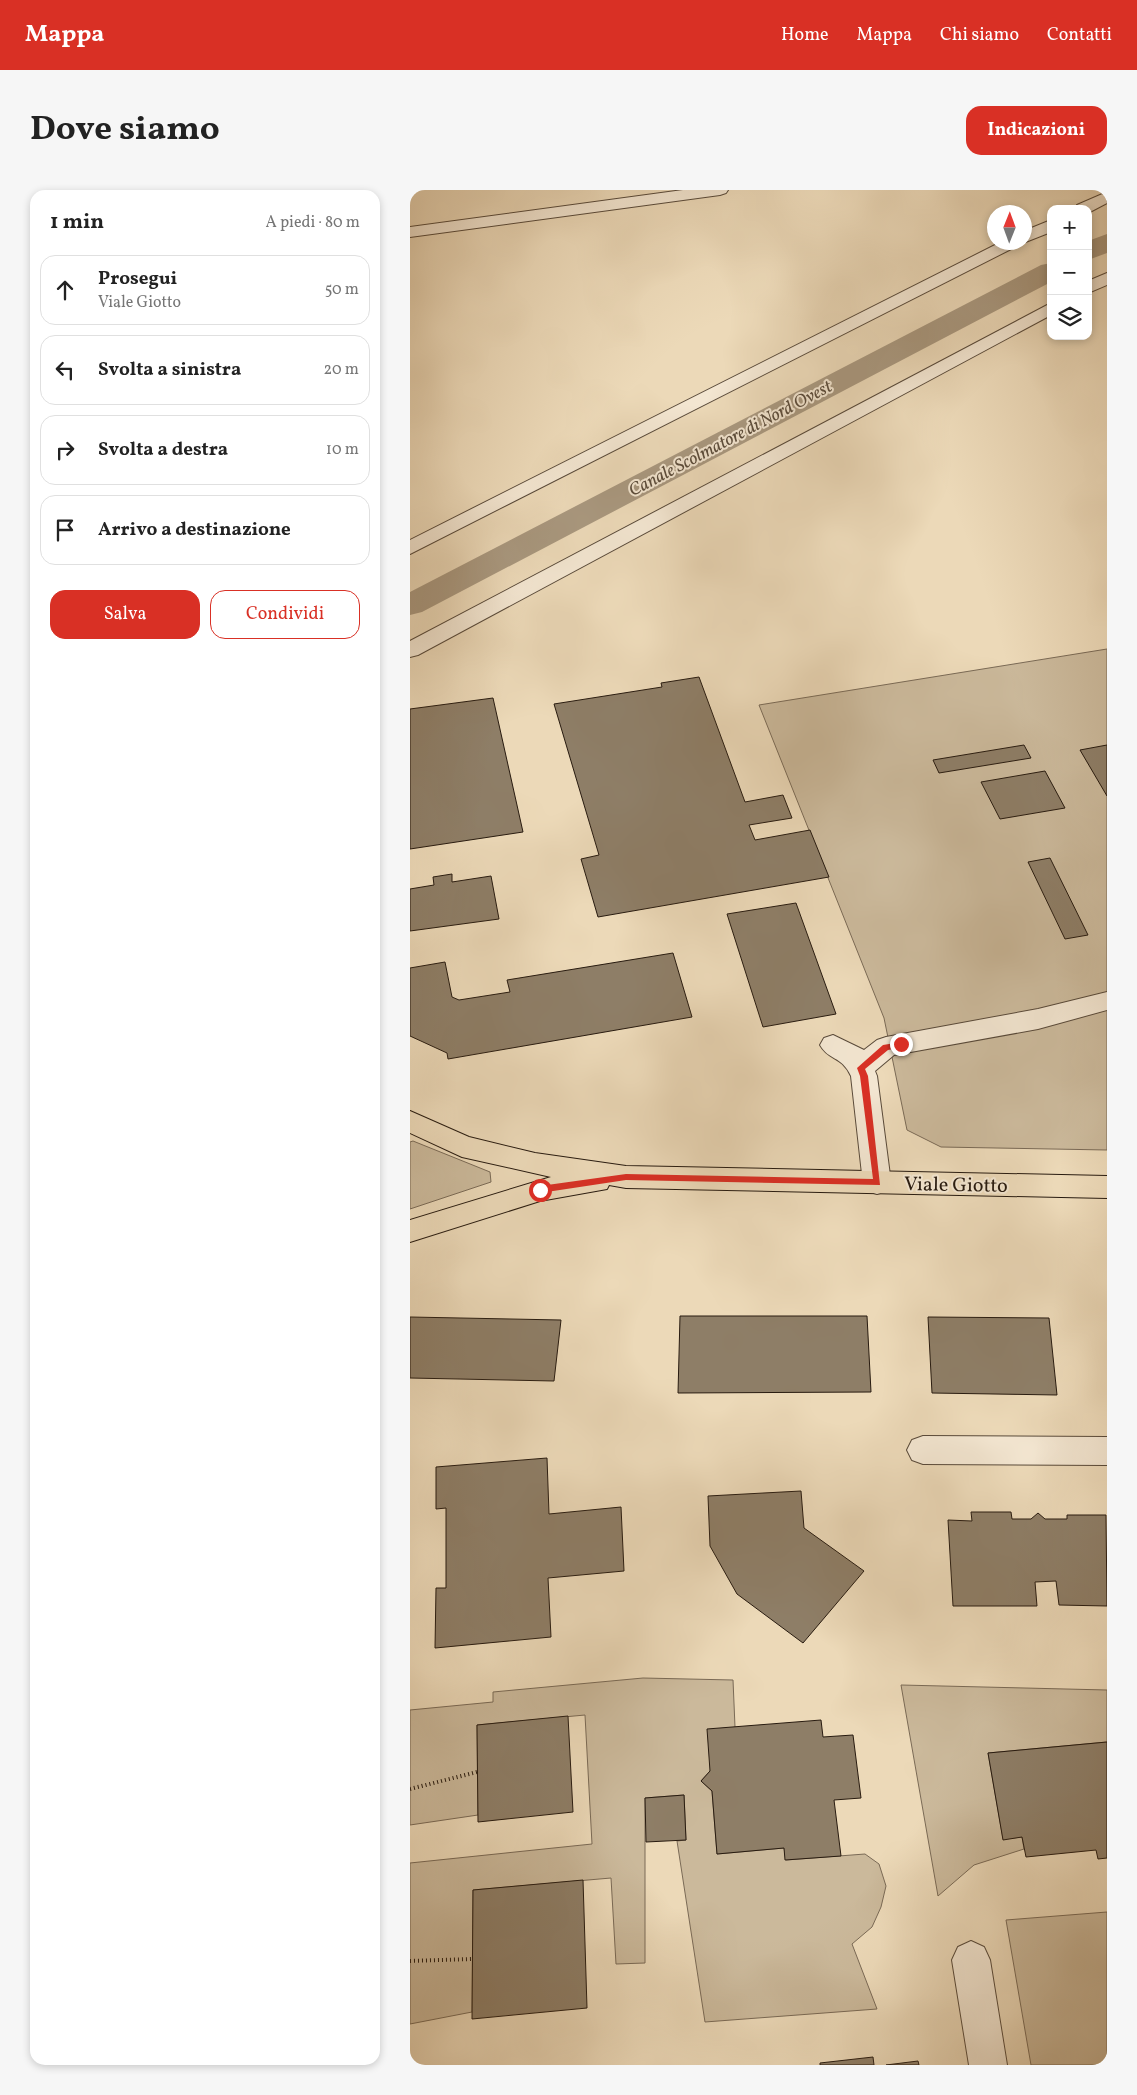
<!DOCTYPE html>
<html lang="it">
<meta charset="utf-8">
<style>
body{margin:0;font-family:Vollkorn,serif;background:#f6f6f6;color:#222}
.controls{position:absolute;right:15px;top:15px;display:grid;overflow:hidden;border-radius:10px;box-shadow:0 2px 8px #0003}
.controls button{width:45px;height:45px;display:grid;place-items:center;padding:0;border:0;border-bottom:1px solid #e0e0e0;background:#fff;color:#222;font:25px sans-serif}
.compass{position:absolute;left:577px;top:15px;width:45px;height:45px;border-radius:50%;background:#fff;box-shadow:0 2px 8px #0003;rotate:1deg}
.stop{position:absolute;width:15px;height:15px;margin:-11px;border:4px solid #d93025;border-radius:50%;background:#fff}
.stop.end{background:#d93025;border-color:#fff;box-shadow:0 1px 5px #0008}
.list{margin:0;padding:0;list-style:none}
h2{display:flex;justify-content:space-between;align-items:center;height:65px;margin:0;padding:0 20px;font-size:21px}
h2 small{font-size:16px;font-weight:400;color:#767676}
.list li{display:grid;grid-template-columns:32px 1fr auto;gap:15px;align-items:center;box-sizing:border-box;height:70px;margin:0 10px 10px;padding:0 10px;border:1px solid #e0e0e0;border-radius:15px}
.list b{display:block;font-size:19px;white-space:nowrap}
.list p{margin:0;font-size:16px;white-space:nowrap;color:#767676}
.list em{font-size:16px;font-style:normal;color:#767676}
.actions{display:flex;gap:10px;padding:15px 20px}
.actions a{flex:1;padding:11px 0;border:1px solid #d93025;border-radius:15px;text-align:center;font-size:18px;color:#d93025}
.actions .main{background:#d93025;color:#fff}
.icon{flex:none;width:28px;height:28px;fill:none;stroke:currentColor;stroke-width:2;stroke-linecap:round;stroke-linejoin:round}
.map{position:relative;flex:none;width:697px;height:1875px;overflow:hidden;border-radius:15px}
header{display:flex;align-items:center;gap:30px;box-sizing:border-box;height:70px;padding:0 25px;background:#d93025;color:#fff}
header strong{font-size:24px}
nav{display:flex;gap:28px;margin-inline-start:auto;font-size:18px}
.intro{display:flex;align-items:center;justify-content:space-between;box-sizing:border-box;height:120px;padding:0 30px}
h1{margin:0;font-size:35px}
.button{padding:12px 22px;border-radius:15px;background:#d93025;color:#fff;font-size:18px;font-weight:700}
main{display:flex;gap:30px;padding:0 30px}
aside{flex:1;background:#fff;border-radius:15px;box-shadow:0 2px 8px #0003}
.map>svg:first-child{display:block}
.green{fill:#cbb99b;stroke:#7a6a56}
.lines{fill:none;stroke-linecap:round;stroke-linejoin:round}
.canal{fill:#a9987f;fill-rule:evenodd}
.building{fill:#8e7e67;stroke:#281b10}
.minor-casing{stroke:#594a3a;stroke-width:2}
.major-casing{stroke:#281b10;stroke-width:2}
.path{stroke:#281b10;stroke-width:4;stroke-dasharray:1 3;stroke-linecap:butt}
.minor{fill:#f3e6d1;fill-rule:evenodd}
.major{fill:#ecd9b8;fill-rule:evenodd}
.route{fill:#d93025}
.labels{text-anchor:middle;stroke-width:4;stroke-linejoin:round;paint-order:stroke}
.far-water-label{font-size:18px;font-style:italic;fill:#5c4d3c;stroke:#f3e6d1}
.street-label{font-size:20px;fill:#281b10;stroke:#f3e6d1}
</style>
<header>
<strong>Mappa</strong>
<nav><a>Home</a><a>Mappa</a><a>Chi siamo</a><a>Contatti</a></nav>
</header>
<div class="intro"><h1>Dove siamo</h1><a class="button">Indicazioni</a></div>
<main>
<aside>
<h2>1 min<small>A piedi · 80 m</small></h2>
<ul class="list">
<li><svg class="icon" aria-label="ahead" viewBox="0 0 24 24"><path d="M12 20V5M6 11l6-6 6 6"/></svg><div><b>Prosegui</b><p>Viale Giotto</p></div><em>50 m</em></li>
<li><svg class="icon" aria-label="left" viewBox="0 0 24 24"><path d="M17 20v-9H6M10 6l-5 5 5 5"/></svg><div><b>Svolta a sinistra</b></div><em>20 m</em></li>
<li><svg class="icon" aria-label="right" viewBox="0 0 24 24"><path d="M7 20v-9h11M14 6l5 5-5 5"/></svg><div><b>Svolta a destra</b></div><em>10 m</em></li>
<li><svg class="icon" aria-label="arrive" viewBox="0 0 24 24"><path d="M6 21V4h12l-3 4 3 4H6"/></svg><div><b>Arrivo a destinazione</b></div></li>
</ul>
<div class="actions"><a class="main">Salva</a><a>Condividi</a></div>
</aside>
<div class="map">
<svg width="697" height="1875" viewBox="0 0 697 1875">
<rect width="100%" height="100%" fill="#ecd9b8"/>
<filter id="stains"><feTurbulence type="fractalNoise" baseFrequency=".004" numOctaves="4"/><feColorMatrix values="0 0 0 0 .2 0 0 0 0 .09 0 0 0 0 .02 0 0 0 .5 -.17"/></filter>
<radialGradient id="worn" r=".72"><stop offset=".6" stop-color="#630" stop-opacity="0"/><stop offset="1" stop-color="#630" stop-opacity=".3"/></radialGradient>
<!-- green -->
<path class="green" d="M697,459V960L531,957L497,940L474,828L349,515Z
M3,951L80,982L81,992L0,1019V952Z
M233,1488L323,1490L325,1537L300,1581L291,1591L302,1601L307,1664L374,1658L376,1670L455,1664L469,1674L476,1696L471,1717L462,1737L442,1754L467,1819L295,1832L267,1651L276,1650L274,1605L235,1608V1773L206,1774L201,1688L63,1700L62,1822L0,1834V1673L182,1654L175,1525L67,1535L68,1625L0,1635V1520L83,1512V1502Z
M491,1495L697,1500V1552L578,1563L593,1649L612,1647L614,1659L564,1675L528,1706Z
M697,1722V1875H621L596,1730Z"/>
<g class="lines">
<!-- canal -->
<path class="canal" d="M697,44V63L678,70V51Z
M641,73V92L12,422L0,425V402L631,75Z"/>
</g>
<!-- building -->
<path class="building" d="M289,487L335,612L373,605L382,628L339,635L345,650L400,640L419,687L188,727L171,669L189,665L144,514L252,497L251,493Z
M83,508L113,642L0,659V519Z
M614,555L621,568L529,583L523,570Z
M697,555V606L670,560Z
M635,581L655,618L590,629L571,592Z
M640,668L678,745L655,749L618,672Z
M42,684V692L81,686L89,729L0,741V699L24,695L23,687Z
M386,713L426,824L353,837L317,724Z
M263,763L282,827L38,869L37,863L0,846V778L35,772L42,807L49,810L100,802L97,790Z
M270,1126H457L461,1202L268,1203Z
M0,1127L151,1130L144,1191L0,1188Z
M518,1127L639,1128L647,1205L522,1203Z
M137,1268L139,1324L211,1317L214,1381L138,1388L141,1447L25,1458L26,1398H36V1318L26,1319V1277Z
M391,1301L394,1338L454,1381L393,1453L327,1404L300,1356L298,1306Z
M561,1322H601L602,1329H621L628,1323L635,1329H657V1325H696L697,1416L649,1415L646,1391L625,1392L627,1416H543L538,1330L562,1331Z
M158,1526L163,1622L68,1632L67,1535Z
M411,1530L413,1547L443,1545L451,1608L424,1610L431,1666L375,1670L374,1658L307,1664L302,1601L291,1591L300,1581L297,1539Z
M697,1552V1668L688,1669L686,1660L616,1667L612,1647L593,1650L578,1563Z
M274,1605L276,1650L236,1652L235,1608Z
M173,1690L177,1818L62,1829L63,1700Z
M463,1867L464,1875H410V1873Z
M508,1871L509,1875H476Z"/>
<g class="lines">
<!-- minor casing -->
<g class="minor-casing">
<path id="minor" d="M273,0H318L316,3L310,5L0,47V37Z
M697,2V13L678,23V19H665L667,15Z
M641,30V42L613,53L0,364V350L591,52H614V41Z
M697,83V95L678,103V91Z
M641,113V125L8,465L0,467V451Z
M697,802V820L628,839L484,865L465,881L467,886L481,993L477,1001L467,1004L457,1001L453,993L441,886C431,865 419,871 410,855L414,848L423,845L454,860L467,850L476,847L628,819Z
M513,1246L697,1247V1275L513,1274L502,1270L497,1260L502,1250Z
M561,1751L574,1757L580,1770L597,1875H559L542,1770L548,1757Z"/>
</g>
<!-- major casing -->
<g class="major-casing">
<path id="major" d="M0,921L59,947L125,963L216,976L697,986V1008L216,998L199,995L197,999L130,1011L0,1052V1030L141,987L52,967L0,943Z"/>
</g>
<!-- path -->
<path class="path" d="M0,1599L67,1582
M0,1771L62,1769"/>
<!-- minor -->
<use href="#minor" class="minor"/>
<!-- major -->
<use href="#major" class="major"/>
</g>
<!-- route -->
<path class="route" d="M491,852H494V857L478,860L455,879L458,886L470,995L216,990L130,1003L126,1000L130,996L216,984L463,989L450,886L447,878L473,855Z"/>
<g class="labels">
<!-- far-water labels -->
<g class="far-water-label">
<text transform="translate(320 248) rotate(-28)" y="6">Canale Scolmatore di Nord Ovest</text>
</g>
<!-- street labels -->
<g class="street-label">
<text transform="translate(546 994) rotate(1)" y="7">Viale Giotto</text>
</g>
</g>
<rect width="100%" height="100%" filter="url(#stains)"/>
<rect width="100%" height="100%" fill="url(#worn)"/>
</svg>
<div class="controls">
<button>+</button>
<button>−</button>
<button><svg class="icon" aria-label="layers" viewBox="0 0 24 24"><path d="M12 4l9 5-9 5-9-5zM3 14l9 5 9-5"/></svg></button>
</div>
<svg class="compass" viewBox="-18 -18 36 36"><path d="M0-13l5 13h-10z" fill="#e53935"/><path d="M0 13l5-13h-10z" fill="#767676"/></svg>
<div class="stop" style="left:130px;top:1000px"></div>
<div class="stop end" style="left:491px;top:854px"></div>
</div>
</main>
